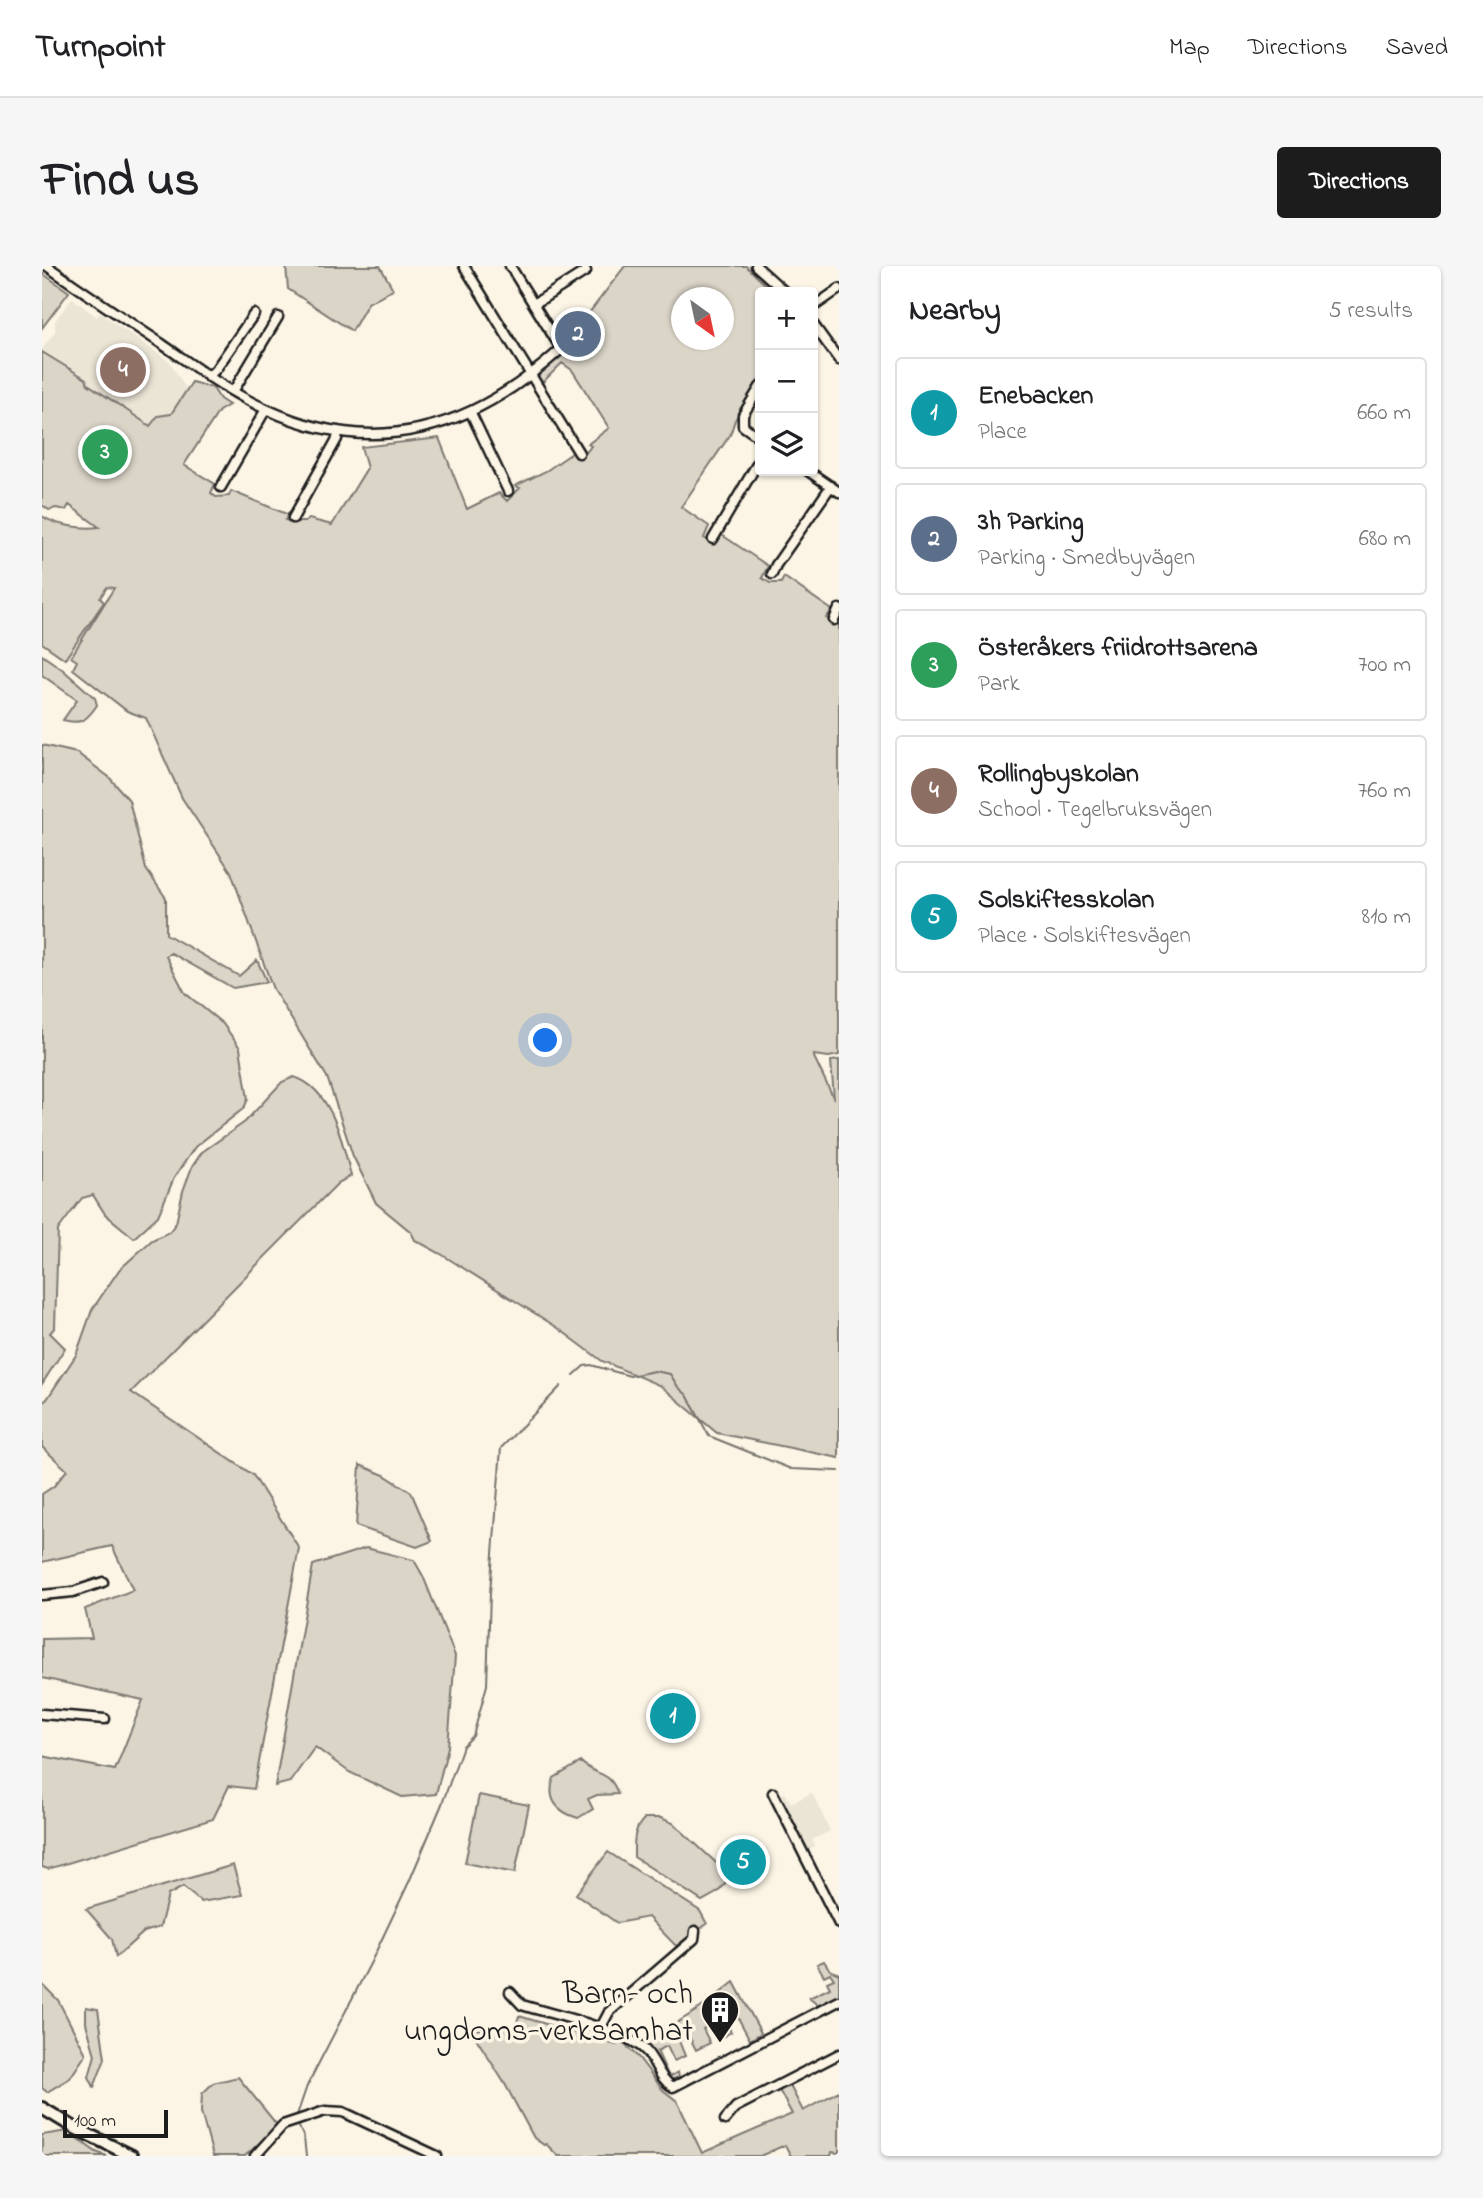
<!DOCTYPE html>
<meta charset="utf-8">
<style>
body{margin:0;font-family:"Indie Flower",sans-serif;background:#f6f6f6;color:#202124}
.controls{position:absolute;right:21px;top:21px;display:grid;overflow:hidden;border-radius:7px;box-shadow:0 2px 5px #0004}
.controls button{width:63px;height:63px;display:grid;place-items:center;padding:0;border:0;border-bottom:2px solid #e0e0e0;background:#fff;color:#202124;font:35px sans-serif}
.compass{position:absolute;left:629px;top:21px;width:63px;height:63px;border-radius:50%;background:#fff;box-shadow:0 2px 5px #0004;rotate:147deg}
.scale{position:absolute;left:21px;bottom:18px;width:105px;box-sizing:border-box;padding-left:7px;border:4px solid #1c1c1c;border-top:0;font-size:19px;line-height:24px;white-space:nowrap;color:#1c1c1c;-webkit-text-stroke:5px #fcf5e5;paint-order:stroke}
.you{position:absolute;left:504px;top:775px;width:24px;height:24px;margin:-18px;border:5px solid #fff;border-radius:50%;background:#1a73e8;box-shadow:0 0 0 10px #1a73e833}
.badge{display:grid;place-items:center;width:46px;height:46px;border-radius:50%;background:#1c1c1c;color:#fff;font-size:23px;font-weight:700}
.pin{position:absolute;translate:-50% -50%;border:4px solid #fff;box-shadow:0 2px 7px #0006}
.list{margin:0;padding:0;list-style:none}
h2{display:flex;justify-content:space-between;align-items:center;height:91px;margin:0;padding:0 28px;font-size:30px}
h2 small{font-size:23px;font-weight:400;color:#757577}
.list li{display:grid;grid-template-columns:46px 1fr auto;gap:21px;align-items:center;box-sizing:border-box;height:112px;margin:0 14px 14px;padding:0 14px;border:2px solid #e0e0e0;border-radius:7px}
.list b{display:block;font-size:26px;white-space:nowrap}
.list p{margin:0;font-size:23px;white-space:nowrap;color:#757577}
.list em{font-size:23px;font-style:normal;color:#757577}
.icon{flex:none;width:38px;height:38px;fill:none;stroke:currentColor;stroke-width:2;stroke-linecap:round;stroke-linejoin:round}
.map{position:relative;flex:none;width:797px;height:1890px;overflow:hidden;border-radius:7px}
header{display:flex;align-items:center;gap:42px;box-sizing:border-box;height:98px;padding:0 35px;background:#fff;border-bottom:2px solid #e0e0e0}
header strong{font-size:33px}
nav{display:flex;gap:38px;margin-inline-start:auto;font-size:24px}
.intro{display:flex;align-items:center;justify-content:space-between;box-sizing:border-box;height:168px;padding:0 42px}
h1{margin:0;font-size:49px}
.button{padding:18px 32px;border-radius:7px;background:#1c1c1c;color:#fff;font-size:24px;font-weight:700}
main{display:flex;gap:42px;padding:0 42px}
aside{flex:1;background:#fff;border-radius:7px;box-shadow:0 2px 5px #0004}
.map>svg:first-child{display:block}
.built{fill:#ebe5d6}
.green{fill:#dbd5c8;stroke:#7c7872;stroke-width:2;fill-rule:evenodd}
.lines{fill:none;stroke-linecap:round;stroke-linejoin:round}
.stream{stroke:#75726c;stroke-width:2}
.street-casing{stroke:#1c1c1c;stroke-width:13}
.secondary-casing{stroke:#1c1c1c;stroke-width:16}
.street{stroke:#fcf5e5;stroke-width:8}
.secondary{stroke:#fcf5e5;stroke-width:10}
.labels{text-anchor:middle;stroke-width:7;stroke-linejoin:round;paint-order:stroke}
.poi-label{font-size:32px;fill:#1c1c1c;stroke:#fcf5e5;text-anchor:end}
</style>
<header>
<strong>Turnpoint</strong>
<nav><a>Map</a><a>Directions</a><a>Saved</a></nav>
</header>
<div class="intro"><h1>Find us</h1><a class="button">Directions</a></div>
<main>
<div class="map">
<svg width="797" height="1890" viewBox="0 0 797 1890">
<rect width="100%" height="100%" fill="#fcf5e5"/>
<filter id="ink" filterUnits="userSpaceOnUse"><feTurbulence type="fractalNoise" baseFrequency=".0143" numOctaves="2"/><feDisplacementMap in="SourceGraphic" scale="14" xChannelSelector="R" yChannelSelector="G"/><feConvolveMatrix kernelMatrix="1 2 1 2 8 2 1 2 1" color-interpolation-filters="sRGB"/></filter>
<g filter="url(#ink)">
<!-- built -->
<path class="built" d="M30,32L55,51L58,47L128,96L145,124L129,149L108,161L45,118L44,113L0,86V83L13,66V55Z
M743,1527L749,1537L770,1527L788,1565L770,1574L773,1580L764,1585L737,1530Z"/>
<!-- green -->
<path class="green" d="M244,0H338L351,23L326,37L310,65L246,23Z
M583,0H704L731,26H718V112L693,154L688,169L639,241L667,260L662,272L669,276L677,267L726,300L720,312L728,317H739L742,311L790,344L784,352L797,359V789L787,791L771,789L792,833L789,795L797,794V1192L675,1167L619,1120L560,1095L516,1062L399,988L373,974L369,966L334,937L311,890L285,811L231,723L189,606L140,532L104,452L85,445L31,403L35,395L29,391L72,322L65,321L58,332L62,336L23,393L0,377V250C14,260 41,263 57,261L27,239L24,244L14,242L7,244L0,239V86L44,113L46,118L108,160L116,150L129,148L150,116L171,122L178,133L187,139L177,145L142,199L173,218L169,227L174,231L187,230L189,225L247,249L243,254L250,256H263L267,253L290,259L325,202L319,181L397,172L425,243L457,227L465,235L478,222L473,220L504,205L533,185L540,192L549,180L546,178L567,162L530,104L520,97L500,117L496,110C506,98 515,79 532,84L549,64L541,55ZM640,32H682V74H640Z
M0,7L27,26L0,62Z
M0,389L20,403L53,432L55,439C45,454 39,459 21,454L35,434L0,409Z
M0,479L35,487L67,511L87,534L104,603L124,632V668L197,710L215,694L225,716L191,722L129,687L124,690L143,727L181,758L198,782L206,833L202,842L153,881L132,912L116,950L92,972L63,948L51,929L40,932L16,964L13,1061L8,1067L23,1082L0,1118Z
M252,811C289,822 301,876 309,910L296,917L89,1126L211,1209L257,1282L212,1523L187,1520L171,1553L6,1603L0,1601V1490L73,1504L101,1434L0,1412V1373L50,1372L43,1343L91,1324L70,1280L0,1296V1228L12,1220L25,1204L0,1181V1137L5,1133L34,1089L50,1044L77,1004L110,974L127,966L134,957L141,925L150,901L160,886L203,856L240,816Z
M318,1199L342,1209L369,1226L390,1275L375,1281L314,1260Z
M324,1282L372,1294L381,1310L413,1390L406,1481L394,1528L360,1531L307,1506L273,1481L248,1516L233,1520L271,1299Z
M539,1496C556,1512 567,1503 576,1528L555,1529L546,1533L551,1543L536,1552C515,1546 504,1533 512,1512Z
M437,1529L487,1539L473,1607L423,1597Z
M603,1552H619L631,1557L682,1604L685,1616L676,1626L660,1635L592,1591C592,1575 591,1563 603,1552Z
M566,1586L658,1645L665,1658L634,1680L606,1651L575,1657L534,1628Z
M191,1599L200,1629L159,1636L141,1621L126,1629L118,1661L102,1666L74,1691L70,1673L44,1643Z
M782,1695L788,1704L797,1708V1732L777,1740L767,1732L788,1722L785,1716L792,1713L788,1707L782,1710L775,1698Z
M692,1716L719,1767L708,1774L693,1746L682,1752L689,1766L680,1771L672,1757L661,1763L668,1777L654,1784L647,1770L637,1775L643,1790L632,1795L625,1780L615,1785L627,1811L636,1806L637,1811L629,1814L623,1812L603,1777L663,1739Z
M0,1718L16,1734L44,1788L28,1812L5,1826L0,1822Z
M44,1741L56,1743L63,1793L52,1821L47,1811L53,1789L44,1757Z
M477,1750L574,1779L581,1777L597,1792L621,1824L635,1835L660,1887L750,1848L737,1824L747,1818L761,1845L797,1825V1887L790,1886L789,1890H749L743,1879L718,1890H516L504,1878L502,1879L492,1872L463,1818L429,1764L451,1761L473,1762Z
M196,1811L236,1860L203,1890H171L159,1846L160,1828L171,1817Z
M25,1865L54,1886L65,1890H0V1869Z"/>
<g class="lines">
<!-- stream -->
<path class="stream" d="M532,1109L542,1100L549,1099L588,1110L612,1105L628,1108L636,1121L645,1129L667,1170L749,1203L797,1205
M255,1849L265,1820L329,1696L367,1616L400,1538L421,1480L431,1470L445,1419L448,1327L459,1182L519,1120
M257,1861L262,1872L264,1890"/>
<!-- street casing -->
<g class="street-casing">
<path id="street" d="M5,0C43,27 81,52 120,78C153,101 186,126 224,143C334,194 430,163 517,85L518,81L468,0
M422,0L537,187
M714,0L743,26
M492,38L544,5
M771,41L797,23
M771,58L797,94
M166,111L174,103L212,48
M718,121L701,149V160L718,172
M192,124L236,51
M429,147L466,225
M766,205L797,226
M179,221L224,143
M251,252L295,173L296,165
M671,273L718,193
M730,308L734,299L789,220
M792,354L797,343
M0,1329L31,1326L61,1316
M0,1448L63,1453
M731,1527L797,1658
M468,1726L480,1739C512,1749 579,1763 602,1783C614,1794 616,1812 631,1821L797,1735
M558,1763L567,1746L652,1673L653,1665
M683,1854L694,1841L797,1788
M213,1890L241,1859L283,1845L301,1846L395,1890"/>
</g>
<!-- secondary casing -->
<g class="secondary-casing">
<path id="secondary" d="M0,1842L33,1862L90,1890"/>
</g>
<!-- street -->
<use href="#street" class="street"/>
<!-- secondary -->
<use href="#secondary" class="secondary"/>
</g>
</g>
<!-- icons -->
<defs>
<g id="building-pin" transform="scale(2.0125)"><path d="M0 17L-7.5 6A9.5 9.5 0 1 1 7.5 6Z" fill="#1c1c1c" stroke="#fcf5e5"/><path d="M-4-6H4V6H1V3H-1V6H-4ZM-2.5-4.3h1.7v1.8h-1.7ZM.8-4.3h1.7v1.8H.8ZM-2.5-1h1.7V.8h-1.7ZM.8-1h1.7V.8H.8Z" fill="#fff"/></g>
</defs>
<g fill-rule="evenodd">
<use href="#building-pin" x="678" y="1744"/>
</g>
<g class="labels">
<!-- poi labels -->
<g class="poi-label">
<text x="651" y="1737">Barn- och<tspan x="651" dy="37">ungdoms-verksamhat</tspan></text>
</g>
</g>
</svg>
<div class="controls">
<button>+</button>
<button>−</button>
<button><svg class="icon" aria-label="layers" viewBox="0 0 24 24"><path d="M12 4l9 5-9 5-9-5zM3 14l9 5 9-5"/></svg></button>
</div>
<svg class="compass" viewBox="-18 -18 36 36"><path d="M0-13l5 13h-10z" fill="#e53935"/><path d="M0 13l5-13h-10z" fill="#757577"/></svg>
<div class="scale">100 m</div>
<div class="you"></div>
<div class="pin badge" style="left:631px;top:1450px;background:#0f9aa8">1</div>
<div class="pin badge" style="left:536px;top:68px;background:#5c6f8a">2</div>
<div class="pin badge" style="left:63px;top:186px;background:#2e9e5b">3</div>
<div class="pin badge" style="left:81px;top:104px;background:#8d6e63">4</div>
<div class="pin badge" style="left:701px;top:1596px;background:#0f9aa8">5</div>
</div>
<aside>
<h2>Nearby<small>5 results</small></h2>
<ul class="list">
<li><span class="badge" style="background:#0f9aa8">1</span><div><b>Enebacken</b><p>Place</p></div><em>660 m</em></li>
<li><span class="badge" style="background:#5c6f8a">2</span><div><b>3h Parking</b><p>Parking · Smedbyvägen</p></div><em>680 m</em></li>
<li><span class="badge" style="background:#2e9e5b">3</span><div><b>Österåkers friidrottsarena</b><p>Park</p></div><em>700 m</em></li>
<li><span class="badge" style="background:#8d6e63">4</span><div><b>Rollingbyskolan</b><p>School · Tegelbruksvägen</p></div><em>760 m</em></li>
<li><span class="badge" style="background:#0f9aa8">5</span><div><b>Solskiftesskolan</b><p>Place · Solskiftesvägen</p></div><em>810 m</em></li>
</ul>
</aside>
</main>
